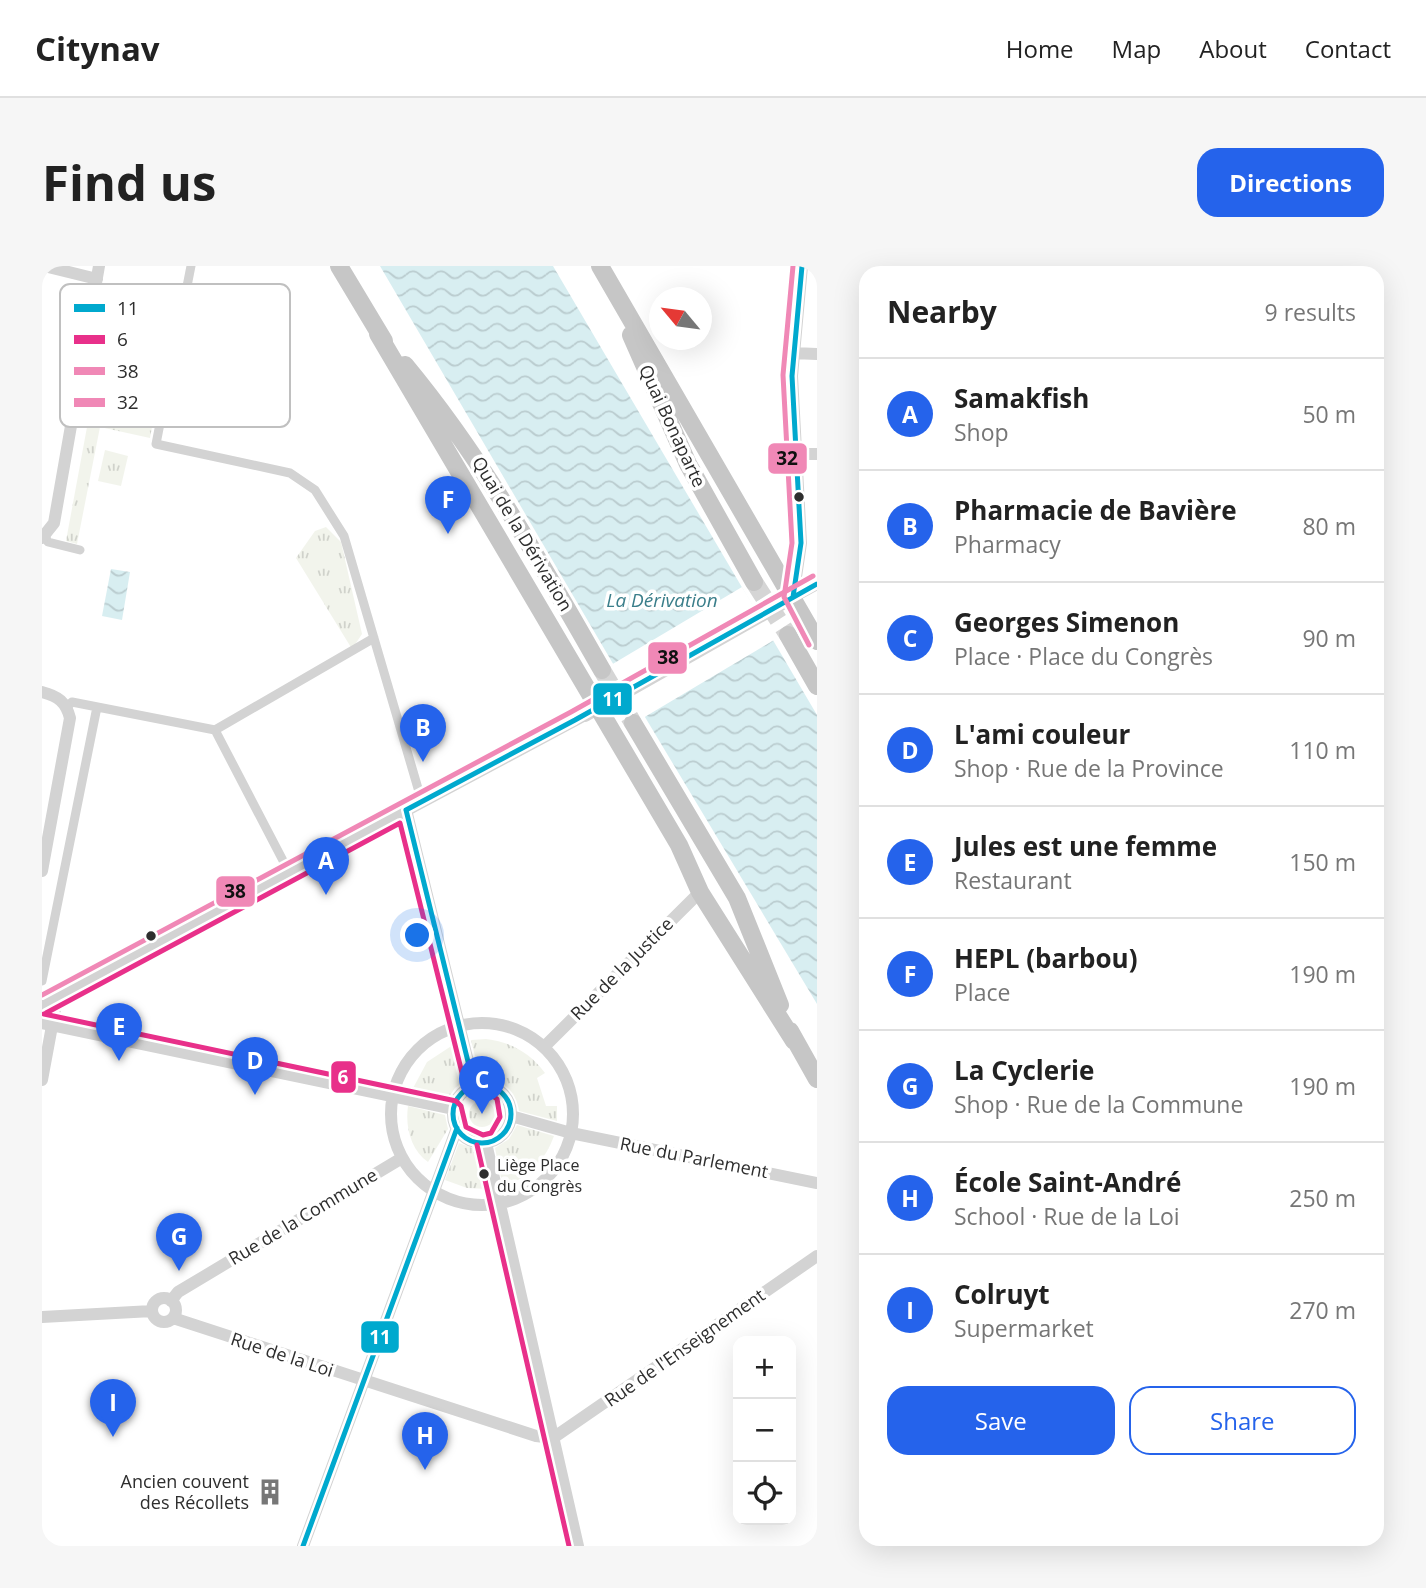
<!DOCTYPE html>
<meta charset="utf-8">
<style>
body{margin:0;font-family:"Open Sans",sans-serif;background:#f6f6f6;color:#222}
.controls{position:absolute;right:21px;bottom:21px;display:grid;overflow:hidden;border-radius:14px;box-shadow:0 7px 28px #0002}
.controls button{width:63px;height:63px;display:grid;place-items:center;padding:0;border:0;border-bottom:2px solid #e0e0e0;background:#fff;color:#222;font:35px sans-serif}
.compass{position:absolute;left:607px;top:21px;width:63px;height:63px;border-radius:50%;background:#fff;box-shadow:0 7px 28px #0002;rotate:299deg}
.you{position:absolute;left:376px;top:670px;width:24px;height:24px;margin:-18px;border:5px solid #fff;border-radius:50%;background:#1a73e8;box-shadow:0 0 0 10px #1a73e833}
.badge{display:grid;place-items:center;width:46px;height:46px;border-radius:50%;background:#2563eb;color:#fff;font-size:23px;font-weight:700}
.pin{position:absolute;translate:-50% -58px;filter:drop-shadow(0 2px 4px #0008)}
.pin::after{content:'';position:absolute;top:37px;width:24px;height:21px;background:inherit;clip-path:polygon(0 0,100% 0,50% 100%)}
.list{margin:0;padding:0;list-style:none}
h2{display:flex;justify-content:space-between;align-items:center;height:91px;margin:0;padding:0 28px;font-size:30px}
h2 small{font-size:23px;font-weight:400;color:#767676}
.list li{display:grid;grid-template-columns:46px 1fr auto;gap:21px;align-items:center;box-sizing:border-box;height:112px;padding:0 28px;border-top:2px solid #e0e0e0}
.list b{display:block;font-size:26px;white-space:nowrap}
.list p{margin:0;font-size:23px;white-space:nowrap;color:#767676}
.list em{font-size:23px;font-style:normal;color:#767676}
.actions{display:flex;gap:14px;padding:21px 28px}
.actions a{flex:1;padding:16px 0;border:2px solid #2563eb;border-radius:21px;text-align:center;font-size:24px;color:#2563eb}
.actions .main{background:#2563eb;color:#fff}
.icon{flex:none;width:38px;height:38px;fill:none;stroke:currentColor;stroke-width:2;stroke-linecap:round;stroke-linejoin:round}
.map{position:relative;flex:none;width:775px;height:1280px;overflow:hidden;border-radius:21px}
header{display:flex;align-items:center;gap:42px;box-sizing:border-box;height:98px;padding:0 35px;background:#fff;border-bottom:2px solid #e0e0e0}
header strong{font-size:33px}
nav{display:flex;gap:38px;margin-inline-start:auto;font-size:24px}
.intro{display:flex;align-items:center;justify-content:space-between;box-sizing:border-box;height:168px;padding:0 42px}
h1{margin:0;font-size:49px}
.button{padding:18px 32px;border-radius:21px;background:#2563eb;color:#fff;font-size:24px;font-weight:700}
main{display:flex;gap:42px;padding:0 42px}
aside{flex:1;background:#fff;border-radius:21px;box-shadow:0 7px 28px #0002}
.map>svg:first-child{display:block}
.grass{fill:url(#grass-tufts)}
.water{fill:url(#water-waves)}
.pier{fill:#fff}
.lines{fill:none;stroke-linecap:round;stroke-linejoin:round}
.primary-tunnel{stroke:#d5d5d5;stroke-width:18;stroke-dasharray:18 9;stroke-linecap:butt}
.pedestrian{stroke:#d3d3d3;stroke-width:9}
.minor{stroke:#d3d3d3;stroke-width:12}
.tertiary{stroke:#d3d3d3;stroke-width:14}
.primary{stroke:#c6c6c6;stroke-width:18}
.bus-1-casing{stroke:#fff;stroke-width:10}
.bus-2-casing{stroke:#fff;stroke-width:10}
.bus-3-casing{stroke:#fff;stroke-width:10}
.bus-4-casing{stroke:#fff;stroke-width:10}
.bus-1{stroke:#00a9ce;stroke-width:5}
.bus-2{stroke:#e8308a;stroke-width:5}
.bus-3{stroke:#f088b6;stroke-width:5}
.bus-4{stroke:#f088b6;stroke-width:5}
.bus-dot{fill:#2e2e2e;stroke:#fff;stroke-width:2.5}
.labels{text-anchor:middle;stroke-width:7;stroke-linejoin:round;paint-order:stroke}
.bus-label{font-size:16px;fill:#2e2e2e;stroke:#fff;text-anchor:start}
.street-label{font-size:18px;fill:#2e2e2e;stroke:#fff}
.poi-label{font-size:18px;fill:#2e2e2e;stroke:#fff;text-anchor:end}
.water-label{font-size:19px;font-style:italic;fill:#3a7e8a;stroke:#fff}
.key{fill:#fff;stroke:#c0c0c0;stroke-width:2}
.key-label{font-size:19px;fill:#2e2e2e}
.line-badge{stroke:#fff;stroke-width:2.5}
.badge-label{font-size:19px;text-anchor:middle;font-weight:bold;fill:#fff}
.pale-badge-label{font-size:19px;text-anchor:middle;font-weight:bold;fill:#111}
</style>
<header>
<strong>Citynav</strong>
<nav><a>Home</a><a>Map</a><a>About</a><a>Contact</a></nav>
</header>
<div class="intro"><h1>Find us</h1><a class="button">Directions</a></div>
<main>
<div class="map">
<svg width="775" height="1280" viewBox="0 0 775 1280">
<defs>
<pattern id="grass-tufts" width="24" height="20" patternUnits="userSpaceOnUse" patternTransform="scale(1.75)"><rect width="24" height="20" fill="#f2f4ec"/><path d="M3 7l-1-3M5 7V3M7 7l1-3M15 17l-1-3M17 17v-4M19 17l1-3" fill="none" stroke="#d0d2cb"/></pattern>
<pattern id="water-waves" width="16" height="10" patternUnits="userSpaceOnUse" patternTransform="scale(1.75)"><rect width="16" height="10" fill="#d8eef1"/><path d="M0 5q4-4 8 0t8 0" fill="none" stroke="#bacccf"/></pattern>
</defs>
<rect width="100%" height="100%" fill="#fff"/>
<!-- grass -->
<path class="grass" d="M64,58L127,69L108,172L58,161L35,278L24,275Z
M63,184L86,190L79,220L56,215Z
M284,261L299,276L320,368L310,383L254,292L273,265Z
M444,773C469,776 488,787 503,807L495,812L504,840H515V855L477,845C474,823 458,812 438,811L429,774Z
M414,777L423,815L413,822L405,834L369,826L385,796Z
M427 848a13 13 0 1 1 26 0a13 13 0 1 1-26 0Z
M366,840L403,849L406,863L386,896C369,884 363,861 366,840Z
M475,859L512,870C503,895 486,912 461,921L453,882L467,873Z
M417,877L438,885L447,923L425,922L403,914Z"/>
<!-- water -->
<path class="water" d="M338,0H511L775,449V738L570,396Z
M69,303L88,306L80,354L60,350Z"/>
<!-- pier -->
<path class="pier" d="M700,321L732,374L601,452L569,399Z"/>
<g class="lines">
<!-- primary-tunnel -->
<path class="primary-tunnel" d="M712,316L746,369
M560,404L591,457"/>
<!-- pedestrian -->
<path class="pedestrian" d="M149,0L114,178L248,207L273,224L302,270L380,536
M3,270L6,276L38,284
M25,441L30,436L173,464
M173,464L332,372
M173,464L248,608
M0,715L55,441"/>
<!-- minor -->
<path class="minor" d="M2,0L55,13
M751,87L775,88
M753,188H775
M0,272L12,257L57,0
M751,331L759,277L750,110L760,0
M751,331L775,318
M0,426C16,430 24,436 28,452L0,605
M364,544L432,820
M0,739L543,449
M349 848a91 91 0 1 1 182 0a91 91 0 1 1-182 0Z
M0,757L411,843
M502,781L658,626
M0,814L15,733
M411 848a29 29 0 1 1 58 0a29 29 0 1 1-58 0Z
M469,850L529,867L775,917
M444,877L536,1280
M110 1044a12 12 0 1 1 24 0a12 12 0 1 1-24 0Z
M129,1035L136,1026L360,892
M0,1051L110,1045
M131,1052L494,1170L511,1172L775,990
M0,1279L2,1280
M261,1280L415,862"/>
<!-- tertiary -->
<path class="tertiary" d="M543,449L751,331"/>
<!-- primary -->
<path class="primary" d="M297,0L342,75
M558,0L775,375
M336,68L637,579L658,626L752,775
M589,69L646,198L712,316
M363,99C441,193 500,299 560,404
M746,369L775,420
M591,457L695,632L738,739
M748,765L775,813"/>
<!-- bus-1 casing -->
<g class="bus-1-casing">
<path id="bus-1" d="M751,331L759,277L750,110L760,0
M364,544L533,454L775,318
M364,544L432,820
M411 848a29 29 0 1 1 58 0a29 29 0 1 1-58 0Z
M261,1280L415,862"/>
</g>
<!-- bus-2 casing -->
<g class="bus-2-casing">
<path id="bus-2" d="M2,748L414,835L419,840L424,861L441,869L449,867L458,851L455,833L448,828H430L424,823L358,557L4,747
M435,879L527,1280"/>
</g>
<!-- bus-3 casing -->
<g class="bus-3-casing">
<path id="bus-3" d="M0,729L529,446L771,310"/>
</g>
<!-- bus-4 casing -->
<g class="bus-4-casing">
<path id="bus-4" d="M751,0L741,109L750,277L742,331L767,379"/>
</g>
<!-- bus-1 -->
<use href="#bus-1" class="bus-1"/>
<!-- bus-2 -->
<use href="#bus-2" class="bus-2"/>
<!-- bus-3 -->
<use href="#bus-3" class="bus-3"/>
<!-- bus-4 -->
<use href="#bus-4" class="bus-4"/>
</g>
<!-- icons -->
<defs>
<g id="building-bare" transform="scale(2.1)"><path d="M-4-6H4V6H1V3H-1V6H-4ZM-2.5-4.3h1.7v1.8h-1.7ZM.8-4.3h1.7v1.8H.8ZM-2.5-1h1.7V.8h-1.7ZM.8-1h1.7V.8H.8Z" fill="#777" stroke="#fff" stroke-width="2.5" paint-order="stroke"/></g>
</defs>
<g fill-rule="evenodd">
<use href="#building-bare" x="228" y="1226"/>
</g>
<!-- markers -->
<g class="bus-dot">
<circle cx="757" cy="231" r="6"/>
<circle cx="109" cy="670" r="6"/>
<circle cx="442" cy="908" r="6"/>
</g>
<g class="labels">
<!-- bus labels -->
<g class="bus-label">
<text x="455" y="905">Liège Place<tspan x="455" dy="21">du Congrès</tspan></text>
</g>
<!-- street labels -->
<g class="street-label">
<text transform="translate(630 160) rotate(65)" y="6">Quai Bonaparte</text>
<text transform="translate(480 268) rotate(59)" y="6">Quai de la Dérivation</text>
<text transform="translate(580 703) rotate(-45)" y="6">Rue de la Justice</text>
<text transform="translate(652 892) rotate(11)" y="6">Rue du Parlement</text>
<text transform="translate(261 951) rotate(-31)" y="6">Rue de la Commune</text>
<text transform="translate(643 1082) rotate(-35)" y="6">Rue de l'Enseignement</text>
<text transform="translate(240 1089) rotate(18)" y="6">Rue de la Loi</text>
</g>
<!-- poi labels -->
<g class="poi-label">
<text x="207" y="1222">Ancien couvent<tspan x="207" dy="21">des Récollets</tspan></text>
</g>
<!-- water labels -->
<g class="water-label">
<text x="620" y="341">La Dérivation</text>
</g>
</g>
<!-- legend -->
<rect x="18" y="18" width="230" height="143" rx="10" class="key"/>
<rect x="32" y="38" width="31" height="8" fill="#00a9ce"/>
<rect x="32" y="69" width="31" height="9" fill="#e8308a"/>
<rect x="32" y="101" width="31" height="8" fill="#f088b6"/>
<rect x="32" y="132" width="31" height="9" fill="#f088b6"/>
<g class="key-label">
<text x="75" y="49">11</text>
<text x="75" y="80">6</text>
<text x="75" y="112">38</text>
<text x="75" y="143">32</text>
</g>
<g class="line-badge">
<rect x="725" y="176" width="41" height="33" rx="7" fill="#f088b6"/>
<rect x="605" y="375" width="41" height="34" rx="7" fill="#f088b6"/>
<rect x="550" y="416" width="41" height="34" rx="7" fill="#00a9ce"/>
<rect x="173" y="609" width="41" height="33" rx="7" fill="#f088b6"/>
<rect x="288" y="794" width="27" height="34" rx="7" fill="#e8308a"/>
<rect x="318" y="1054" width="40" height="34" rx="7" fill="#00a9ce"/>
</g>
<g class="badge-label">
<text x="571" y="440">11</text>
<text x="301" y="818">6</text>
<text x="338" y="1078">11</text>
</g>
<g class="pale-badge-label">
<text x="745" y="199">32</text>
<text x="626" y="398">38</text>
<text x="193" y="632">38</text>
</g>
</svg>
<div class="controls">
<button>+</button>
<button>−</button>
<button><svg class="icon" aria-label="locate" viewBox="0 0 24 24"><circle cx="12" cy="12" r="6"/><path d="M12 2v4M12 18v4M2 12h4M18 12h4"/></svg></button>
</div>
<svg class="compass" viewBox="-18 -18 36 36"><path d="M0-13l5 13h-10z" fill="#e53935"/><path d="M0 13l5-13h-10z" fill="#767676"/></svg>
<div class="you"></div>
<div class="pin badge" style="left:284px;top:629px">A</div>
<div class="pin badge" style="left:381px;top:496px">B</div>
<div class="pin badge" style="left:440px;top:848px">C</div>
<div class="pin badge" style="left:213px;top:829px">D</div>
<div class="pin badge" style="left:77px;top:795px">E</div>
<div class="pin badge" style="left:406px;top:268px">F</div>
<div class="pin badge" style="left:137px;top:1005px">G</div>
<div class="pin badge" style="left:383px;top:1204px">H</div>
<div class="pin badge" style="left:71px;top:1171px">I</div>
</div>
<aside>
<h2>Nearby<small>9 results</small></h2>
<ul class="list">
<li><span class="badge">A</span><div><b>Samakfish</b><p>Shop</p></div><em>50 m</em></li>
<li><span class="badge">B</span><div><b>Pharmacie de Bavière</b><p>Pharmacy</p></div><em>80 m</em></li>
<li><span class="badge">C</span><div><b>Georges Simenon</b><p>Place · Place du Congrès</p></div><em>90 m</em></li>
<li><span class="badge">D</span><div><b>L'ami couleur</b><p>Shop · Rue de la Province</p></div><em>110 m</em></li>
<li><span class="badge">E</span><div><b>Jules est une femme</b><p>Restaurant</p></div><em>150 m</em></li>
<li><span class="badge">F</span><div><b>HEPL (barbou)</b><p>Place</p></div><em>190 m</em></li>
<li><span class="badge">G</span><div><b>La Cyclerie</b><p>Shop · Rue de la Commune</p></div><em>190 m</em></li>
<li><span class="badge">H</span><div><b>École Saint-André</b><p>School · Rue de la Loi</p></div><em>250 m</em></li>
<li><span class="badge">I</span><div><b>Colruyt</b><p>Supermarket</p></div><em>270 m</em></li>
</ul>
<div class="actions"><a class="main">Save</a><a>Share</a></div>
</aside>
</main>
